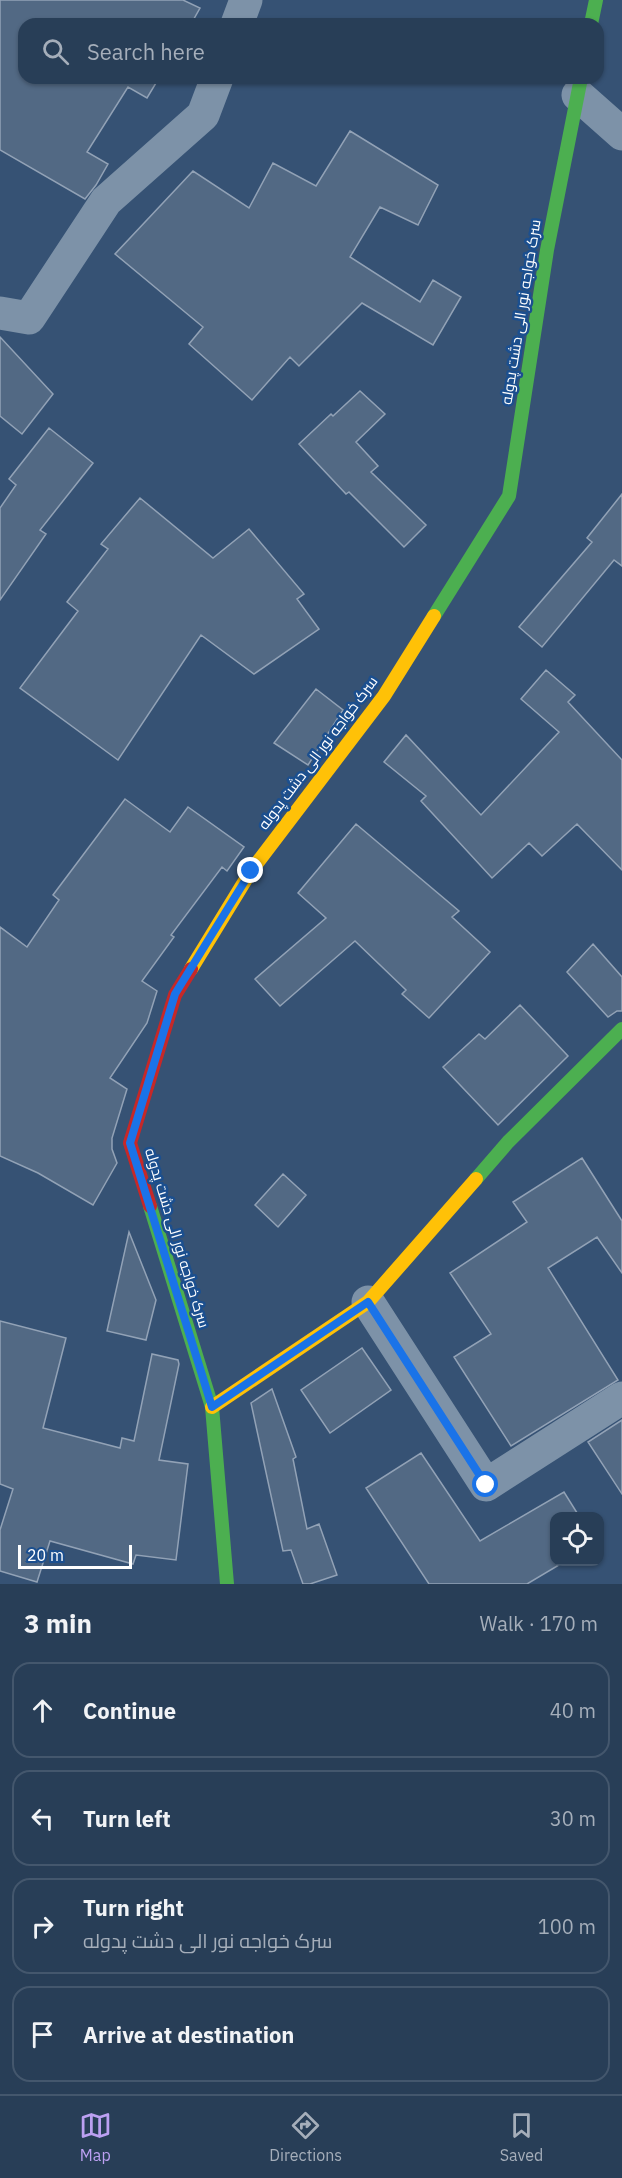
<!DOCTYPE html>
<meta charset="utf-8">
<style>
body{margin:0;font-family:"IBM Plex Sans",Cairo,sans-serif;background:#30455d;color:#f1f3f6}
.controls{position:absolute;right:18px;bottom:18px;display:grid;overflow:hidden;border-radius:12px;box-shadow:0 2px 4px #0004}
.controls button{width:54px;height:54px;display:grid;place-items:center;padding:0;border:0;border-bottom:2px solid #44576d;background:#283e57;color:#f1f3f6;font:30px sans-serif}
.scale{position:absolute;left:18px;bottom:15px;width:114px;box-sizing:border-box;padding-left:6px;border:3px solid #fff;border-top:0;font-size:16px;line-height:21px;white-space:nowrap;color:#fff;-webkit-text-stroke:4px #1b4f8f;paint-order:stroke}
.stop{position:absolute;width:18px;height:18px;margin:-14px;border:4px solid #1a73e8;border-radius:50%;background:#fff}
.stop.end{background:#1a73e8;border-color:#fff;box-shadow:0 2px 6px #0008}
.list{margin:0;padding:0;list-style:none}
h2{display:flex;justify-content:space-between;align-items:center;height:78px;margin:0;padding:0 24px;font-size:26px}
h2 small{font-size:20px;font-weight:400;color:#a5aeba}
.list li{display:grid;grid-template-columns:39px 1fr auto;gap:18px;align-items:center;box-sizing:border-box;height:96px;margin:0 12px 12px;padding:0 12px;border:2px solid #44576d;border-radius:18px}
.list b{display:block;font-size:22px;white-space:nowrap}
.list p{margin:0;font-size:20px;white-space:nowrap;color:#a5aeba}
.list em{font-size:20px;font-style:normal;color:#a5aeba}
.icon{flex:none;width:33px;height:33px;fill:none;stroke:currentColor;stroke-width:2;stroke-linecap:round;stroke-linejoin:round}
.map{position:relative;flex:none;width:622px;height:1584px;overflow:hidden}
.search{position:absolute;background:#283e57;box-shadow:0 2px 4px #0004;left:18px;right:18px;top:18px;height:66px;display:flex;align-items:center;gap:15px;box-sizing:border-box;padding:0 21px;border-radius:18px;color:#a5aeba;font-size:22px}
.sheet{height:510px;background:#283e57}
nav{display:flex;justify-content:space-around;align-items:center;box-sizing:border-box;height:84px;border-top:2px solid #44576d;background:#283e57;font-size:16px;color:#a5aeba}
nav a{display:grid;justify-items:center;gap:3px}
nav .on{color:#bca0f2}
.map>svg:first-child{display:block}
.building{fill:#526984;stroke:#92a2b6;stroke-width:1.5}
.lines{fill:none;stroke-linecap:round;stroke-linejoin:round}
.street{stroke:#7d92a8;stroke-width:33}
.fast{stroke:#4caf50;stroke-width:14}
.slow{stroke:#ffc107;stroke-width:14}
.jam{stroke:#c62828;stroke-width:14}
.route{stroke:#1a73e8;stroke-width:8}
.labels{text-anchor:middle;stroke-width:5;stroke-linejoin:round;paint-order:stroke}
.street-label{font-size:15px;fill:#fff;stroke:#1b4f8f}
</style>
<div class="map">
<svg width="622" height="1584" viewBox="0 0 622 1584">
<rect width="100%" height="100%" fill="#365274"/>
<!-- building -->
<path class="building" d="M0,0H183L200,8L191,24H24V78H159L147,98L128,87L87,152L108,164L96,185L85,199L0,150Z
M350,131L438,185L418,225L380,207L350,257L420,302L433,280L461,297L433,345L362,303L299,366L290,357L252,400L189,344L203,327L115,254L193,171L249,208L273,163L316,186Z
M0,337L53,394L22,434L0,416Z
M360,391L385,414L356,442L378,466L371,472L426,525L404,547L349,492L346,494L299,444L331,414L333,416Z
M49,428L93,463L40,530L46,534L0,600V508L16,485L9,479Z
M622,494V566L614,560L542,647L519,627L592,542L587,538Z
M140,498L213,558L249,529L304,594L297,599L319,629L254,674L201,635L118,760L20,688L78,611L67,602L108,549L101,544Z
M546,670L575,695L568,702L622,760V870L577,824L542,856L529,843L492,878L421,801L426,796L384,762L406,735L481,815L559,732L521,699Z
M316,689L343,710L308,765L274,743Z
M125,799L170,832L188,807L244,847L227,871L222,867L171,935L174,937L142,981L157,991L147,1023L110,1078L127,1089L112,1138V1149L117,1163L93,1205L38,1173L0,1156V927L27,947L59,900L53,895Z
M356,824L459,911L452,917L490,952L429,1018L402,994L406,990L355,941L280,1006L255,979L326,918L298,893Z
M593,944L622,977V1011H617L608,1017L567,972Z
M520,1005L568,1056L498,1125L443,1067L479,1034L485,1039Z
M582,1158L622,1221V1273L597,1237L548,1268L618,1380L511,1446L454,1357L491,1334L450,1273L527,1222L513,1202Z
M283,1174L306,1195L278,1227L255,1205Z
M129,1232L156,1300L146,1340L107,1331Z
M0,1321L66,1338L43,1428L120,1448L122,1438L134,1441L152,1354L178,1360L179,1364L159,1460L188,1464L176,1560L136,1555L133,1564L50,1541L37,1582L0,1571V1530L13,1489L0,1484Z
M362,1348L391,1390L330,1433L301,1390Z
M272,1389L296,1457L293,1459L307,1529L319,1524L337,1575L310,1584H303L291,1550L283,1551L251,1403Z
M622,1420V1494L588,1442Z
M421,1453L480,1541L564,1492L579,1516H555V1562H564L527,1584H429L366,1488Z"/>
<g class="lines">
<!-- street -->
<path class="street" d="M237,24L246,0
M578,95L622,134
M0,313L29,318L106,201L203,115L217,78
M368,1302L486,1485L622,1398"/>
<!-- fast -->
<path class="fast" d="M591,24L596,0
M434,616L509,496L547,250L581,78
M476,1179L508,1142L622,1029
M150,1206L212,1407L227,1584"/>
<!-- slow -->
<path class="slow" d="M191,969L251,871L384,696L434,616
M212,1407L368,1302L476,1179"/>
<!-- jam -->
<path class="jam" d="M150,1206L130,1143L175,995L191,969"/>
</g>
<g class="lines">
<!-- route -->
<path class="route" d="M251,871L175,994L130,1143L212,1407L368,1302L486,1485"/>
</g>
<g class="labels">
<!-- street labels -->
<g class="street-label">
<text transform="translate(521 312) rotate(-81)" y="5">سرک خواجه نور الی دشت پدوله</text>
<text transform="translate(318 753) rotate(-53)" y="5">سرک خواجه نور الی دشت پدوله</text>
<text transform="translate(177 1238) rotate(73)" y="5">سرک خواجه نور الی دشت پدوله</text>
</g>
</g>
</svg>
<div class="controls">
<button><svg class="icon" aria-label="locate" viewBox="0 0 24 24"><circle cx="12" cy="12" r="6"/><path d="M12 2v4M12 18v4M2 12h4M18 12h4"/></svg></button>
</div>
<div class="scale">20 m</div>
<div class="stop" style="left:486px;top:1485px"></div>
<div class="stop end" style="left:251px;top:871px"></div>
<div class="search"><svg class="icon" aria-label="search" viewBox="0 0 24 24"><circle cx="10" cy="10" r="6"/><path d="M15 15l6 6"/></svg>Search here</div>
</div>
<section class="sheet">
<h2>3 min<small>Walk · 170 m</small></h2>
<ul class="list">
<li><svg class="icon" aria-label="ahead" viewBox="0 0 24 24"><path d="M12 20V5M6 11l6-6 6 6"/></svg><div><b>Continue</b></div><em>40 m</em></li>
<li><svg class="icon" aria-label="left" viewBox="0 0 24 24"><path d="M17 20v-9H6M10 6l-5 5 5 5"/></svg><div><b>Turn left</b></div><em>30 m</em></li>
<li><svg class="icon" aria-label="right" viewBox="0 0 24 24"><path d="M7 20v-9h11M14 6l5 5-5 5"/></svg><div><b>Turn right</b><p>سرک خواجه نور الی دشت پدوله</p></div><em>100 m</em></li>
<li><svg class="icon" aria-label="arrive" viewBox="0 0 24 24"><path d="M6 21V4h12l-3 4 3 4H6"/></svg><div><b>Arrive at destination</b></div></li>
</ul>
</section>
<nav>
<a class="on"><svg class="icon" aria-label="map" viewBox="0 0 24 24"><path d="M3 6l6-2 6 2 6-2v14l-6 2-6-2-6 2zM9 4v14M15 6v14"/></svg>Map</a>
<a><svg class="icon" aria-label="directions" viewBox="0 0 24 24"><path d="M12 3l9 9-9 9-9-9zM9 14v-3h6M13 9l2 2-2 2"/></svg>Directions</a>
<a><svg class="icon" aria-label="saved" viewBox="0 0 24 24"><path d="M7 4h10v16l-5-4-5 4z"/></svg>Saved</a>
</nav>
